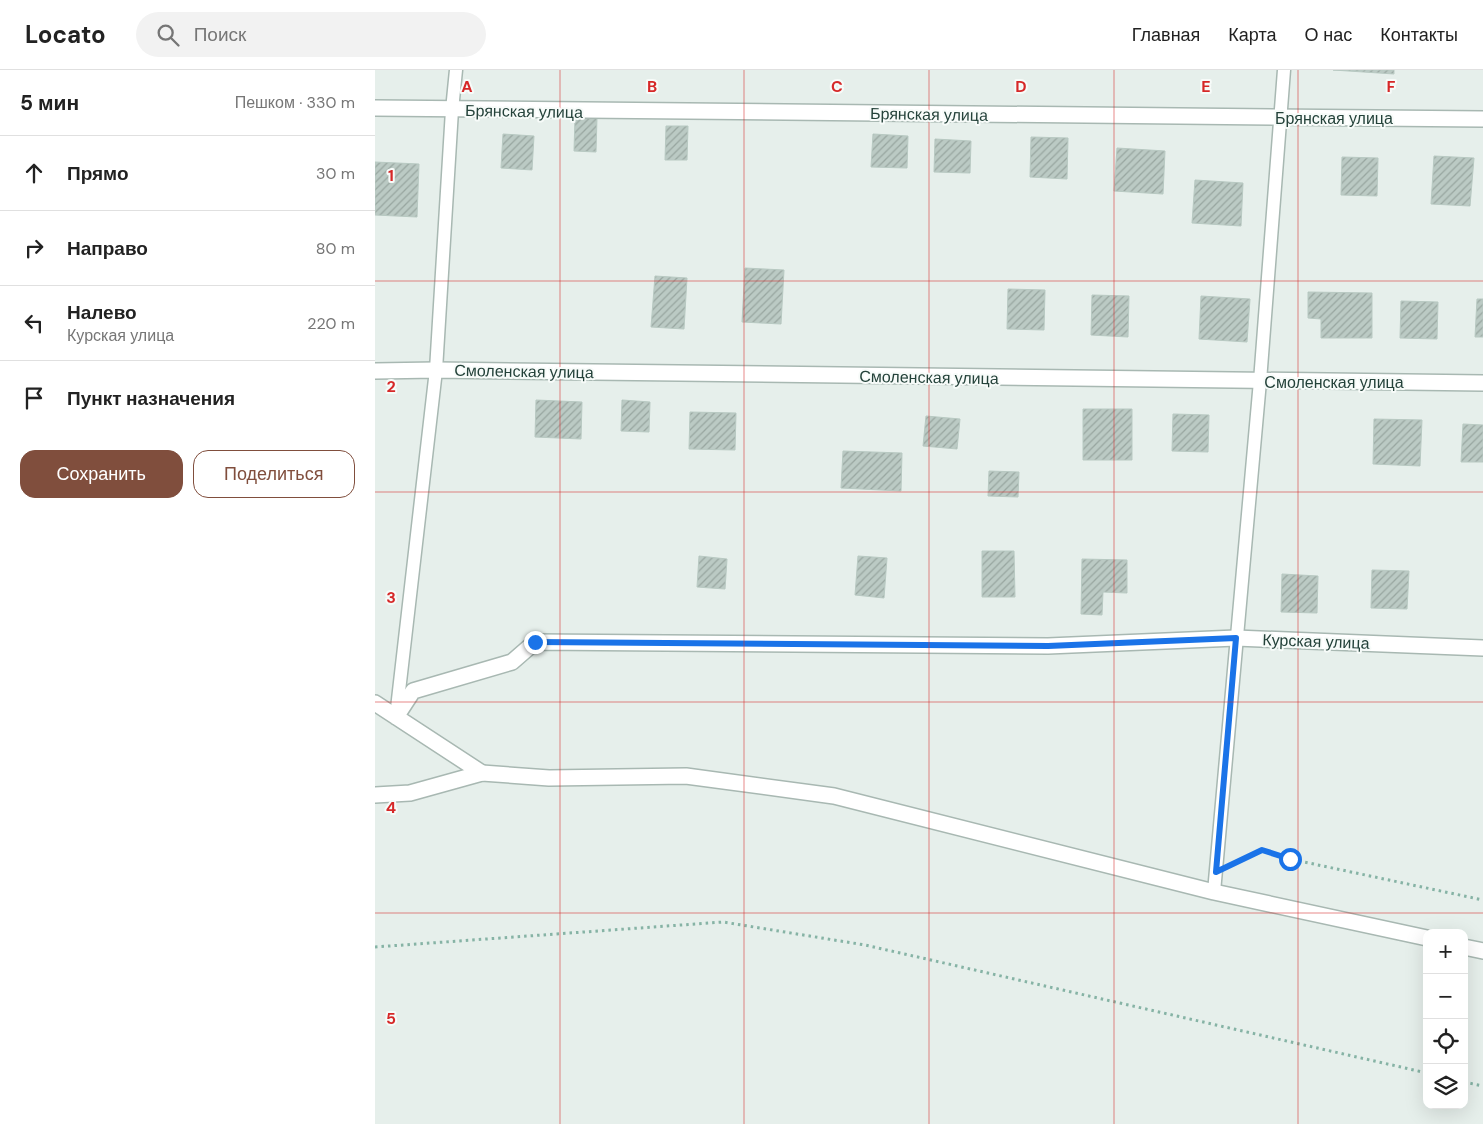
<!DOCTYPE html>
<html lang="ru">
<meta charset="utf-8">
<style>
body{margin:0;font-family:"DM Sans",sans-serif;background:#f2f2f2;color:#222}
.controls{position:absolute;right:15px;bottom:15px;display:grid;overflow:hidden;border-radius:10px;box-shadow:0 5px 20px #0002}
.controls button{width:45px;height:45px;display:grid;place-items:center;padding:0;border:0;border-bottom:1px solid #e0e0e0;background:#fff;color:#222;font:25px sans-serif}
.stop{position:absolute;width:15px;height:15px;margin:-11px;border:4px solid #1a73e8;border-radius:50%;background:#fff}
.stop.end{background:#1a73e8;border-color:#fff;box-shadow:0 1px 5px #0008}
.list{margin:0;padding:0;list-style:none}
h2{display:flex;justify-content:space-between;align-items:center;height:65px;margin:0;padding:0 20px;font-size:21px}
h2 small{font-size:16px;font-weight:400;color:#767676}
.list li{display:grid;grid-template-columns:32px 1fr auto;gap:15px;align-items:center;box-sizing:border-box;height:75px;padding:0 20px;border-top:1px solid #e0e0e0}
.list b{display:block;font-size:19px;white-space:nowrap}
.list p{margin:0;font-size:16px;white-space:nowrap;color:#767676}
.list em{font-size:16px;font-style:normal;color:#767676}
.actions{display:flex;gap:10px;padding:15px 20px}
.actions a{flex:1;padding:11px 0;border:1px solid #804e3d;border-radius:15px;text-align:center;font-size:18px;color:#804e3d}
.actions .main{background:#804e3d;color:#fff}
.icon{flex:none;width:28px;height:28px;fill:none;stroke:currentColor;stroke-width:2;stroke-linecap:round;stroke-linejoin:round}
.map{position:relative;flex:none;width:1108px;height:1054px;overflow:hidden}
header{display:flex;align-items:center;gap:30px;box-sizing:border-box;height:70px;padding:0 25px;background:#fff;border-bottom:1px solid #e0e0e0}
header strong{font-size:24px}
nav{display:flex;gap:28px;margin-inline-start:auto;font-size:18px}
.search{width:350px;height:45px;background:#f2f2f2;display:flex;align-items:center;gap:12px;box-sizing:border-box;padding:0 18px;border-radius:28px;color:#767676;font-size:19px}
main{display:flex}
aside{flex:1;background:#fff}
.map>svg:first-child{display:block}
.building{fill:url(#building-hatch);stroke:#b8c9c2}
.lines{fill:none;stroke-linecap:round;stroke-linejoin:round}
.service-casing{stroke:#a8b8b2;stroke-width:15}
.minor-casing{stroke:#a8b8b2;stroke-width:18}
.tertiary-casing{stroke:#a8b8b2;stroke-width:18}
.path{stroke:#86b3a5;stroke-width:3;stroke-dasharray:2.5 4;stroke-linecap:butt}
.service{stroke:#fff;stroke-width:12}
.minor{stroke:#fff;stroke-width:15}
.tertiary{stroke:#fff;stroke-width:15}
.route{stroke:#1a73e8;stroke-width:6}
.grid{fill:none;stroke:#d62828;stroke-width:1;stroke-opacity:0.55}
.labels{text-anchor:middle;stroke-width:4;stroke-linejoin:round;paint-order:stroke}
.street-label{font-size:16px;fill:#24423a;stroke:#f7fbf9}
.grid-label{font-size:16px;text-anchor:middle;font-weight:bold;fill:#d62828;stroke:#f7fbf9;stroke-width:4;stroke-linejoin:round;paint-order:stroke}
</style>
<header>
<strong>Locato</strong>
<div class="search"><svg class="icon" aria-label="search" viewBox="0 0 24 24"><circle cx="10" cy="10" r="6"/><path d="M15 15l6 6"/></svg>Поиск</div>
<nav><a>Главная</a><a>Карта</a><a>О нас</a><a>Контакты</a></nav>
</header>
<main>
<aside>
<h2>5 мин<small>Пешком · 330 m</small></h2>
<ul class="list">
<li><svg class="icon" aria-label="ahead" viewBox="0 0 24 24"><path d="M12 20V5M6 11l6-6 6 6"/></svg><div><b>Прямо</b></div><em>30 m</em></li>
<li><svg class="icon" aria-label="right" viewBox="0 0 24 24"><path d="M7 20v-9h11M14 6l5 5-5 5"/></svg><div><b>Направо</b></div><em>80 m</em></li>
<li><svg class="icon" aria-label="left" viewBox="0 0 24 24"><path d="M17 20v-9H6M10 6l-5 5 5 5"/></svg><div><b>Налево</b><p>Курская улица</p></div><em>220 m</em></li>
<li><svg class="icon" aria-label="arrive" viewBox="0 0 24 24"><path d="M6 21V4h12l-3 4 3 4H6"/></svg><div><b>Пункт назначения</b></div></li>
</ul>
<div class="actions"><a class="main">Сохранить</a><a>Поделиться</a></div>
</aside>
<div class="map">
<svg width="1108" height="1054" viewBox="0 0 1108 1054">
<defs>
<pattern id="building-hatch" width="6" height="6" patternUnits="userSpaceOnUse" patternTransform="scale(1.25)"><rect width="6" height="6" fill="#bbcac4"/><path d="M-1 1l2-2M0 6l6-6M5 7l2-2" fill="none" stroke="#98a6a0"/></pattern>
</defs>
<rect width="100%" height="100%" fill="#e6efeb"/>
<!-- building -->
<path class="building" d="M958,0H1019V4Z
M200,47H222L221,82L199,81Z
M291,56H313L312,90H290Z
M128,64L159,66L157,100L126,98Z
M498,64L533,66L532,98L496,97Z
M656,67L693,68L692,109L655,107Z
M560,69L596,71L595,103L559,102Z
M742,78L790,81L788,124L739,121Z
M1059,86L1099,88L1095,136L1056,134Z
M967,87L1003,88L1002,126L966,125Z
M0,92L44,94L42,147L0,145Z
M820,110L868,113L866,156L817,153Z
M370,198L409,200L406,254L367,252Z
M280,206L312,208L309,259L276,257Z
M633,219L670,220L669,260L632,259Z
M933,222L997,223V268H946V249L933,248Z
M717,225L754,226L753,267L716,265Z
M826,226L875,229L872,272L824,269Z
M1102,229H1108V267H1100Z
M1026,231L1063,232L1062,269L1025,268Z
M161,330L207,332L206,369L160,367Z
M247,330L275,332L274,362L246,361Z
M708,339H757V390H708Z
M315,342L361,343L360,380L314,379Z
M798,344L834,345L833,382L797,381Z
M551,346L585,349L582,379L548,376Z
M999,349L1047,350L1045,396L998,394Z
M1088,354L1108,355V392H1086Z
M468,381L527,383L526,421L466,418Z
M614,401L644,402L643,427L613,426Z
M607,481H639L640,527H607Z
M324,486L352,489L350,519L322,517Z
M483,486L512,488L509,528L480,525Z
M707,489L752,490V523L728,522L727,545L706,544Z
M997,500L1034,501L1032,539L996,538Z
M907,504L943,506L942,543L906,542Z"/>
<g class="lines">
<!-- service casing -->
<g class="service-casing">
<path id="service" d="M21,647L61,300L77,40L81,0
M839,822L885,311L909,0"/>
</g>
<!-- minor casing -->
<g class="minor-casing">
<path id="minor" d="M0,38L1108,49
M0,301L61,300L1108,313
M0,633L107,703
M21,647L38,621L137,592L160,572L673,576L861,568L1108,578"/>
</g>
<!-- tertiary casing -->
<g class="tertiary-casing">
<path id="tertiary" d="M0,725L35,723L107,703L174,708L311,706L459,726L839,822L1052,868
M1089,877L1108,881"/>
</g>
<!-- path -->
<path class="path" d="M857,794L887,780L915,789L1108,830
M0,877L348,852L490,875L1052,1003
M1089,1012L1108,1016"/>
<!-- service -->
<use href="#service" class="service"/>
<!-- minor -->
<use href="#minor" class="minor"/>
<!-- tertiary -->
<use href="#tertiary" class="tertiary"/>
</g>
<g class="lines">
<!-- route -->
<path class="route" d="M160,572L673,576L861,568L841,802L887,780L915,789"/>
</g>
<!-- grid -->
<path class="grid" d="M185,0V1054M369,0V1054M554,0V1054M739,0V1054M923,0V1054M0,211H1108M0,422H1108M0,632H1108M0,843H1108"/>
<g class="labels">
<!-- street labels -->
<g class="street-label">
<text transform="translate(149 41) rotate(1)" y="6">Брянская улица</text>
<text transform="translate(554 44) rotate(1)" y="6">Брянская улица</text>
<text x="959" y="54">Брянская улица</text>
<text transform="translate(149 301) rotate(1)" y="6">Смоленская улица</text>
<text transform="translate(554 307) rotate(1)" y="6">Смоленская улица</text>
<text x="959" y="318">Смоленская улица</text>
<text transform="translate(941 571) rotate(2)" y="6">Курская улица</text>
</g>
</g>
<g class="grid-label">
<text x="92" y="22">A</text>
<text x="277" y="22">B</text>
<text x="462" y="22">C</text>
<text x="646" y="22">D</text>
<text x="831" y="22">E</text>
<text x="1016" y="22">F</text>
<text x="16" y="111">1</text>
<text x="16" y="322">2</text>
<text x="16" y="533">3</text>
<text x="16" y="743">4</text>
<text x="16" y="954">5</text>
</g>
</svg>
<div class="controls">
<button>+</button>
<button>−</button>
<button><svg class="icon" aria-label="locate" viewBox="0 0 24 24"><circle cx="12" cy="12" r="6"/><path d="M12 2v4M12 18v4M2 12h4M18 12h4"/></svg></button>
<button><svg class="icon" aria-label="layers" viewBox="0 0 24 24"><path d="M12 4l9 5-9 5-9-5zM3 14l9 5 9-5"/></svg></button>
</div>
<div class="stop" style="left:915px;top:789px"></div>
<div class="stop end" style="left:160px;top:572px"></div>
</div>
</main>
